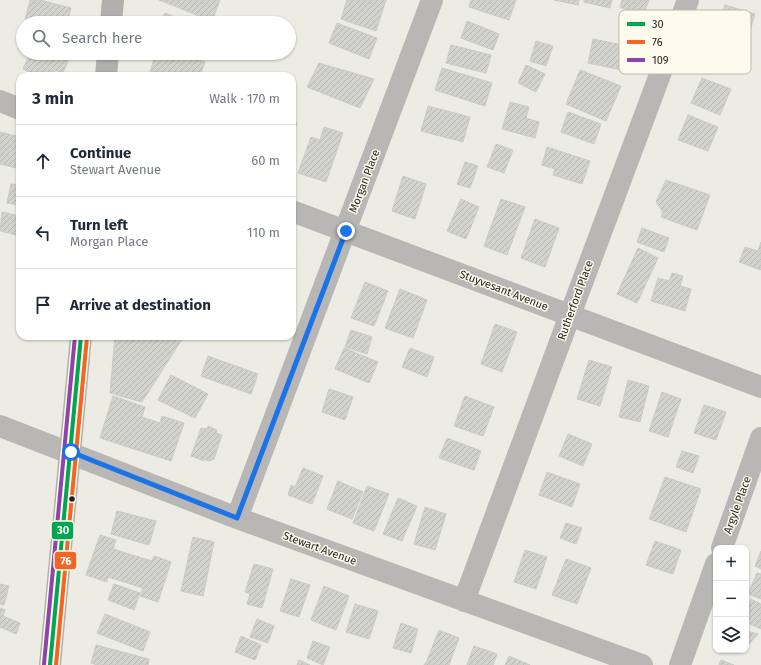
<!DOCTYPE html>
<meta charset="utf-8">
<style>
body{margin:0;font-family:"Fira Sans",sans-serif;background:#f2f2f3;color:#1f2937}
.controls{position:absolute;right:12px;bottom:12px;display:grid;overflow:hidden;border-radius:8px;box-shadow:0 1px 3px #0004}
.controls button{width:36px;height:36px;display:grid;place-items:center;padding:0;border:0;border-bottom:1px solid #e0e1e3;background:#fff;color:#1f2937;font:20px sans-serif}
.stop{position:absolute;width:12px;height:12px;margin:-9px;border:3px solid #1a73e8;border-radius:50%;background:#fff}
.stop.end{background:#1a73e8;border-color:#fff;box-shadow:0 1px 4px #0008}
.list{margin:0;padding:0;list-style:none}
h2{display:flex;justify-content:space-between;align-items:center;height:52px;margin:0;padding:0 16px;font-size:17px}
h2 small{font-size:13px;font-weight:400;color:#747a83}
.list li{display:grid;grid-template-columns:26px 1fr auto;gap:12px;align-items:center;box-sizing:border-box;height:72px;padding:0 16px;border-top:1px solid #e0e1e3}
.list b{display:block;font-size:15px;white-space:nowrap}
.list p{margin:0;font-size:13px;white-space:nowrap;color:#747a83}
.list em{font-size:13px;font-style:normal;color:#747a83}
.icon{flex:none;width:22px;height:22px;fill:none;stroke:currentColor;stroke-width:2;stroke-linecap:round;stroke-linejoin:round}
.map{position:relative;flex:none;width:761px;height:665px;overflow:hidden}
.search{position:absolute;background:#fff;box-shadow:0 1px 3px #0004;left:16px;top:16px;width:280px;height:44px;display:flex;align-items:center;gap:10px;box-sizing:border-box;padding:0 14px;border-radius:22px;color:#747a83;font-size:15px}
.panel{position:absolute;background:#fff;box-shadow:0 1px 3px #0004;left:16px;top:72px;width:280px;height:268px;border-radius:12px}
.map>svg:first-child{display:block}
.building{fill:url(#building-hatch);stroke:#cacbc6}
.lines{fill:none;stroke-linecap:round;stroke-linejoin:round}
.minor{stroke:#b8b7b5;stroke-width:22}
.major{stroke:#b1b0ad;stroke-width:22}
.bus-1-casing{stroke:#fdfbee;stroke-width:7}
.bus-2-casing{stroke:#fdfbee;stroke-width:7}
.bus-3-casing{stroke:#fdfbee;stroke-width:7}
.bus-1{stroke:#00a651;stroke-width:4}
.bus-2{stroke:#f26522;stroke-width:4}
.bus-3{stroke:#8e44ad;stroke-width:4}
.route{stroke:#1a73e8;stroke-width:5}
.bus-dot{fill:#1f1e1a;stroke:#fdfbee;stroke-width:1.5}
.labels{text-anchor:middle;stroke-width:3;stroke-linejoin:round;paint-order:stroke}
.street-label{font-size:11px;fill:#1f1e1a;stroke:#fdfbee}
.key{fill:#fdfbee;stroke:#bab9ae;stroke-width:1}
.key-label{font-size:11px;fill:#1f1e1a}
.line-badge{stroke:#fdfbee;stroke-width:1.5}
.badge-label{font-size:11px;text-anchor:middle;font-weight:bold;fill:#fff}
</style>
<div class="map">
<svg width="761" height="665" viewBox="0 0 761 665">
<defs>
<pattern id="building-hatch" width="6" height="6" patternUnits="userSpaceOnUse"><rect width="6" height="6" fill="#d3d3ce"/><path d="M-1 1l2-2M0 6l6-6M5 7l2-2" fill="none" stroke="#b5b5b0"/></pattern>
</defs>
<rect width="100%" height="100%" fill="#ecebe4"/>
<!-- building -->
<path class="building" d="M30,0H40L71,8L67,23H41L25,19Z
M159,0H220L212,21Z
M347,0H386L376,31L341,19Z
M471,0H516L509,20L469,7Z
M554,0H579L578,5Z
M584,0H612L610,8L584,2Z
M622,0H649L643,16L620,7Z
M725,5L755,14L747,41L718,32Z
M165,13L189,23H161Z
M467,21L499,34L493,50L461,38Z
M337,23L377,38L369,59L329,43Z
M593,39L632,47L627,71L588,63Z
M536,41L553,46L546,66L530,61Z
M451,45L491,55L486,73L446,63Z
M30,53H70L71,54L63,73L55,70L53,76H38L23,69Z
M156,53H176L205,62L200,76H161L150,72Z
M319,63L374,79L360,108L307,87Z
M526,65L545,74L536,92L518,83Z
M442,68L492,83L485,106L435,90Z
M580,70L621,86L606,121L566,104Z
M702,78L731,89L720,115L691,103Z
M510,102L529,107L526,118L539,122L535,138L502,129Z
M428,106L470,117L463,142L421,131Z
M568,112L601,124L594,144L561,132Z
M688,115L718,127L708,151L678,140Z
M292,121L297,123L292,136Z
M324,127L343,133L326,182L298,173L311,137L320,140Z
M0,132L20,137V169L0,164Z
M496,144L513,150L504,173L487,167Z
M547,147L590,161L582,184L553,175L555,169L542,165Z
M465,162L478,166L470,188L457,184Z
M403,176L426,184L415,219L392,211Z
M666,180L710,195L697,230L661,217L663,212L656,202Z
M11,184L20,185V205L7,203Z
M461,199L479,207L466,239L447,231Z
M501,199L525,207L507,255L484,246Z
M2,212L20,216V236L0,231Z
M535,219L559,228L545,267L521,258Z
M642,228L669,238L664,252L637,242Z
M761,242V270L739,262L745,247L758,251Z
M638,248L658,258L637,303L617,294Z
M292,249L296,250L292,262Z
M672,273L683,276L680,286L691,289L685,311L651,301L658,278L669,281Z
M365,282L388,291L374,326L351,318Z
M400,289L427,300L413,338L385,328Z
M495,324L517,332L502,372L481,364Z
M351,330L372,337L367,354L345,347Z
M115,336H184L142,402L110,393Z
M344,348L378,362L369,383L335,369Z
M410,348L434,357L427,377L402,367Z
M208,356L258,374L251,394L201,376Z
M589,360L612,367L600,406L577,399Z
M171,375L208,394L195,418L158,400Z
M628,380L649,386L640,422L619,417Z
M329,389L353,397L345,420L322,412Z
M662,392L681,399L668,437L649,431Z
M113,396L145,407L142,417L160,423L162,416L184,423L171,461L100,438Z
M465,396L494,407L483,436L454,426Z
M704,405L726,412L716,440L694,433Z
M208,426L217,430L216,433L222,435L214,459L209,461L204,459V461L191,456L201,428L207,429Z
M568,434L592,444L583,466L559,456Z
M447,438L481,451L474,470L439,458Z
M682,451L699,456L693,473L676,467Z
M303,468L323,476L312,504L288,495L291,485L295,487Z
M547,472L580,484L572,507L539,495Z
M665,477L701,489L686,532L649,519Z
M338,481L363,492L352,519L327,509Z
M367,486L389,494L374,531L353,523Z
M398,498L417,506L402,541L383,534Z
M425,507L446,514L435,550L414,544Z
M117,511L156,521L149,545L111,534Z
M566,523L582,528L576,544L560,538Z
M100,535L116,540L113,549L152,561L154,556L171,562L158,602L140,596L143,588L108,577L107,582L86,575Z
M193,537L214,542L203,596L181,591Z
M655,541L681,550L673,574L646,565Z
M525,550L547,557L536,589L514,582Z
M761,551V569L755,566Z
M566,559L591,568L577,604L552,595Z
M254,564L273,569L262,608L247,604L250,594L245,592Z
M757,573L761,574V599L748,594Z
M291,579L310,585L299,617L280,611Z
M0,584L9,586L4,605L0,604Z
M114,584L140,593L134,610L108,600Z
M324,586L349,596L336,630L311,620Z
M751,599L761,604V629L746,622V610Z
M355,604L378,611L369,639L346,632Z
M0,608L5,610L3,616L20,623L16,634L0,627Z
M105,614L150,632L143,651L97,633Z
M257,619L274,626L268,643L250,637Z
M401,623L418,629L411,653L393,648Z
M439,630L459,638L449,665H424L425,663H426Z
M746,631L758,634L748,645L746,644Z
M241,636L261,645L255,660L235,652Z
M313,641L330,647L323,665L307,658Z
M96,645L149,659L148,665H97L91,663Z
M474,646L497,654L493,665H467Z
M509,656L530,665H505Z
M299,660L310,665H297Z
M721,660L734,665H719Z"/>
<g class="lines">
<!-- minor -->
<path class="minor" d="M0,101L20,109
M292,211L761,387
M0,426L237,518L642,665
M237,518L432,0
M722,548L761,438
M464,601L570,315L688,0
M680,665L716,564"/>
<!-- major -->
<path class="major" d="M111,23L113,0
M106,76L108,53
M50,665L81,336"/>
<!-- bus-1 casing -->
<g class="bus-1-casing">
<path id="bus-1" d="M50,665L81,336"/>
</g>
<!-- bus-2 casing -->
<g class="bus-2-casing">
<path id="bus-2" d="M56,665L87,337"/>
</g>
<!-- bus-3 casing -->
<g class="bus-3-casing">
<path id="bus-3" d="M44,664L75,336"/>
</g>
<!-- bus-1 -->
<use href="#bus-1" class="bus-1"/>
<!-- bus-2 -->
<use href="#bus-2" class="bus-2"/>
<!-- bus-3 -->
<use href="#bus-3" class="bus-3"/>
</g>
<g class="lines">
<!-- route -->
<path class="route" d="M71,452L237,518L346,231"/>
</g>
<!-- markers -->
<circle class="bus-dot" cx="72" cy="499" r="3.5"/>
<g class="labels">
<!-- street labels -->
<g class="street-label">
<text transform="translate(364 181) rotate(-69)" y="4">Morgan Place</text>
<text transform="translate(504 290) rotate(21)" y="4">Stuyvesant Avenue</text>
<text transform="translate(575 300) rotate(-70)" y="4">Rutherford Place</text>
<text transform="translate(737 505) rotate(-70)" y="4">Argyle Place</text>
<text transform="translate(320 548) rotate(20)" y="4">Stewart Avenue</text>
</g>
</g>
<!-- legend -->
<rect x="619" y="10" width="132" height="64" rx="6" class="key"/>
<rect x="627" y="22" width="18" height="4" fill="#00a651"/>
<rect x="627" y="40" width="18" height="4" fill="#f26522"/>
<rect x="627" y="58" width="18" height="4" fill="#8e44ad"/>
<g class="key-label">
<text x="652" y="28">30</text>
<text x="652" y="46">76</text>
<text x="652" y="64">109</text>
</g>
<g class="line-badge">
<rect x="51" y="521" width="23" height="19" rx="4" fill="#00a651"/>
<rect x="54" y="551" width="23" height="19" rx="4" fill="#f26522"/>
</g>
<g class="badge-label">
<text x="63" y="534">30</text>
<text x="66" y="565">76</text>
</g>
</svg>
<div class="controls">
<button>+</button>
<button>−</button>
<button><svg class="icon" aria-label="layers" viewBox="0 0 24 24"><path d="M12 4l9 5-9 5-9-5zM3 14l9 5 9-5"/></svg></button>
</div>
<div class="stop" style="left:71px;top:452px"></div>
<div class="stop end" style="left:346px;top:231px"></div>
<div class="search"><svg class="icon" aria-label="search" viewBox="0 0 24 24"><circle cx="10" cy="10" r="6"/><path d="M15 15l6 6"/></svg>Search here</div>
<section class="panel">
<h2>3 min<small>Walk · 170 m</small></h2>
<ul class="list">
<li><svg class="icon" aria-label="ahead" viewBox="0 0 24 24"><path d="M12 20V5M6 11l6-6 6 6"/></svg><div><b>Continue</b><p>Stewart Avenue</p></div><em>60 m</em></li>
<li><svg class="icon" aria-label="left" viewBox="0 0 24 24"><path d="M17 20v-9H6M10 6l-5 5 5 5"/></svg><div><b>Turn left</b><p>Morgan Place</p></div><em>110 m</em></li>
<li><svg class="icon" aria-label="arrive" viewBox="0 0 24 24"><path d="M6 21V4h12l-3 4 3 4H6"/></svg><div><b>Arrive at destination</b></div></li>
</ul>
</section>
</div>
